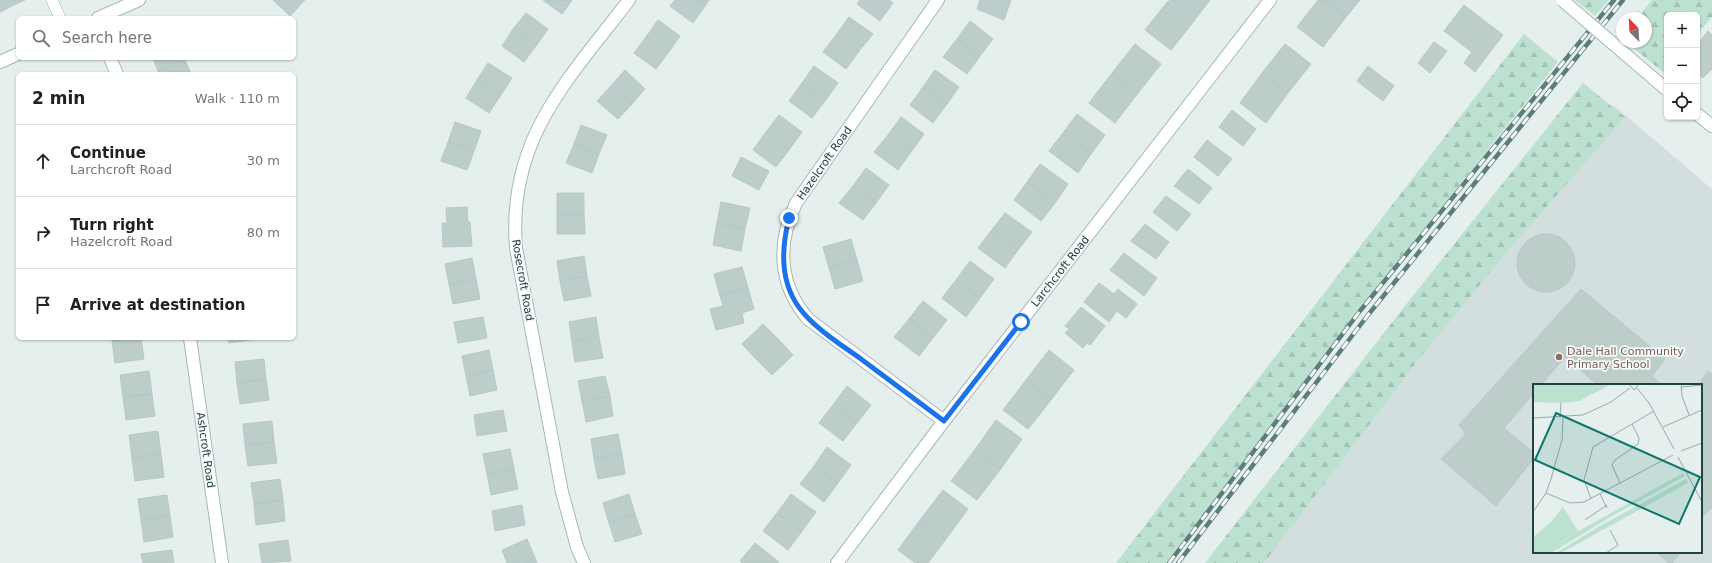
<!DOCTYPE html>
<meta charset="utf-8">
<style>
body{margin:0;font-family:"DejaVu Sans",sans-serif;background:#f2f2f2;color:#202124}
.controls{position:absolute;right:12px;top:12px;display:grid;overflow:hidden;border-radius:6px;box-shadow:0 1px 3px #0004}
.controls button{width:36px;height:36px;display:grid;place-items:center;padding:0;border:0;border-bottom:1px solid #e0e0e0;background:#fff;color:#202124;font:20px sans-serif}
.compass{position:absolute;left:1616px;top:12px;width:36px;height:36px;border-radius:50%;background:#fff;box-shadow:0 1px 3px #0004;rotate:336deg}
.stop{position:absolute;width:12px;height:12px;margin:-9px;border:3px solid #1a73e8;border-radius:50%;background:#fff}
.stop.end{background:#1a73e8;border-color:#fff;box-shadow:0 1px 4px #0008}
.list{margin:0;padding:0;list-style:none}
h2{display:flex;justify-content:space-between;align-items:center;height:52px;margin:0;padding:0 16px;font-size:17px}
h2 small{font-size:13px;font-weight:400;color:#757577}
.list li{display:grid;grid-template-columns:26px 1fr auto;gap:12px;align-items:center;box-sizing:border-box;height:72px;padding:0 16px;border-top:1px solid #e0e0e0}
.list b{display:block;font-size:15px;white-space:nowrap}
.list p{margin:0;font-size:13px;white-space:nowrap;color:#757577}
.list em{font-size:13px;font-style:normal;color:#757577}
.icon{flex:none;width:22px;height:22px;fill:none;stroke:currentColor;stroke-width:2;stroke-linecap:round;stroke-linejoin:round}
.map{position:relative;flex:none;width:1712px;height:563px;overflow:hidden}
.search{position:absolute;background:#fff;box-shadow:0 1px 3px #0004;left:16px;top:16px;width:280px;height:44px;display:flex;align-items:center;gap:10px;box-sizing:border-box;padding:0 14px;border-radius:6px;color:#757577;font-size:15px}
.panel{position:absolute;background:#fff;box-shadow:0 1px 3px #0004;left:16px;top:72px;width:280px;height:268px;border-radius:6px}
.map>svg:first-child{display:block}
.built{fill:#d3dfde;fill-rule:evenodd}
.forest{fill:url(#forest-firs)}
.building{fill:#bdcdca;stroke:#b6c9c6}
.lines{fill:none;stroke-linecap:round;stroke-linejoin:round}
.service-casing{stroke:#a7b8b6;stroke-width:12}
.minor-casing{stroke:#a7b8b6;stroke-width:14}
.tertiary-casing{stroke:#a7b8b6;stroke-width:14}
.service{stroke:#fff;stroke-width:11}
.minor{stroke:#fff;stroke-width:12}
.tertiary{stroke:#fff;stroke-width:12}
.rail-casing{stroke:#5d7d7d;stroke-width:4.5}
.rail{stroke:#f6fbfa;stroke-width:3;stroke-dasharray:9;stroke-linecap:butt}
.tertiary-bridge-casing{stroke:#a7b8b6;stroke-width:14;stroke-linecap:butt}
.tertiary-bridge{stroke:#fff;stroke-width:12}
.route{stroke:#1a73e8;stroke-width:5}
.education-dot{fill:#8d6e63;stroke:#f6fbfa;stroke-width:1.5}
.labels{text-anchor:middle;stroke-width:3.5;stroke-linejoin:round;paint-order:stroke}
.street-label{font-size:11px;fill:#224242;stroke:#f6fbfa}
.education-label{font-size:11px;fill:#785e54;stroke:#f6fbfa;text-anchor:start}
.inset-road{fill:none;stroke:#97aaa9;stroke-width:1}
.view{fill:#0f766e;fill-opacity:0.15;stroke:#0f766e;stroke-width:2}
.inset-edge{fill:none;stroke:#224242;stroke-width:2}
</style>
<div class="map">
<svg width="1712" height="563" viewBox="0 0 1712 563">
<defs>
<pattern id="forest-firs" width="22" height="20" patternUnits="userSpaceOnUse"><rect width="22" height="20" fill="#bde1d0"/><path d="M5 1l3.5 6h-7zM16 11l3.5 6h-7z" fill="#a2c2b4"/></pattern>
</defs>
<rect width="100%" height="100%" fill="#e5efed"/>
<!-- built -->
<path class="built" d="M1613,105L1712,189V563H1262L1425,329ZM1534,385H1701V552H1534Z"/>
<!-- forest -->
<path class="forest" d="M1575,0H1609L1595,16Z
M1652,0H1712V17L1697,34V15H1667V68L1663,72L1626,42H1646V18H1637Z
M1524,34L1558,62L1360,309L1166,563H1116Z
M1583,83L1625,117L1500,260L1419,359L1264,563H1205L1408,302Z"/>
<!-- building -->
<path class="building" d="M0,0H14L16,4L0,12Z
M14,0H25L16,4Z
M273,0H305L290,16Z
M543,0H572L562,14Z
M675,0H697L705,6L693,23L670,6Z
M697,0H709L705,6Z
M860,0H889L893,3L880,21L857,4Z
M980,0H1011L1004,20L977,9Z
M1169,0H1210L1194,21Z
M1318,0H1323L1346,17L1323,47L1297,27Z
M1323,0H1360L1346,17Z
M1168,1L1194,21L1171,50L1145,30Z
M1464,5L1503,35L1475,72L1464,63L1472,52L1444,31Z
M526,13L548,29L536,46L513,29Z
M849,17L873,34L859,51L836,35Z
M658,20L680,36L668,53L646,37Z
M970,21L993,39L980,56L957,39Z
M513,29L536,46L524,62L502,46Z
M1708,31L1712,35V69L1703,78L1697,73V45Z
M836,35L859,51L846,69L823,52Z
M646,37L668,53L656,69L634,53Z
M957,39L980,56L967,74L943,57Z
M1434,42L1447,51L1430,73L1418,63Z
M1135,44L1161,64L1138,93L1112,73Z
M1285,44L1311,64L1288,93L1262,73Z
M153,58H184L185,60L158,71Z
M185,60L191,74H159L158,71Z
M488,63L512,78L501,95L477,80Z
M814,66L838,83L825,101L802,83Z
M1368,66L1394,86L1383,101L1357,81Z
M625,70L645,89L632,104L611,86Z
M935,70L959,87L947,104L923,87Z
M1112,73L1138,93L1115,123L1089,103Z
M1262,73L1288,93L1266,123L1240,103Z
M477,80L501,95L489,113L466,98Z
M802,83L825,101L812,118L789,101Z
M611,86L632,104L618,119L597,101Z
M923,87L947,104L933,123L910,105Z
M1232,110L1256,129L1243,146L1219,127Z
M1077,114L1105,135L1091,154L1063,133Z
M779,115L802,132L789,150L766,132Z
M901,117L924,134L911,152L888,135Z
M455,122L481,131L474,151L448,142Z
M581,125L607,135L599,154L574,144Z
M766,132L789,150L776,167L753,150Z
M1063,133L1091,154L1078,173L1049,151Z
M888,135L911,152L898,170L874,152Z
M1207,140L1232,159L1218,176L1194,157Z
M448,142L474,151L467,170L441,161Z
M574,144L599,154L592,173L566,163Z
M741,157L769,171L759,190L732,176Z
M1040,164L1068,184L1055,203L1027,182Z
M866,168L889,185L876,203L853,186Z
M1188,169L1212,188L1199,204L1174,186Z
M1027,182L1055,203L1041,221L1014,200Z
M853,186L876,203L863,220L839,203Z
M557,193H584V214H557Z
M1166,196L1191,214L1177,231L1153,212Z
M721,202L750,208L745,229L717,223Z
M467,207L468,222H470L472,246L443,247L442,223H447L446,208Z
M1005,213L1032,232L1018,250L991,231Z
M557,214H584L585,234H557Z
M717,223L745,229L741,251L713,245Z
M1145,224L1169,242L1156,259L1131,241Z
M991,231L1018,250L1005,268L978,248Z
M1517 263a29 29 0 1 1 58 0a29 29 0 1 1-58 0Z
M851,239L857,260L829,268L823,247Z
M1124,253L1157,278L1144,296L1110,270Z
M584,256L587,276L560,281L557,261Z
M472,258L476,279L449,284L445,264Z
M857,260L863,281L835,289L829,268Z
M970,261L994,279L980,298L956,280Z
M742,267L748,288L720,296L714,274Z
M587,276L591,296L564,301L560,281Z
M476,279L480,299L453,304L449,284Z
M956,280L980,298L966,317L942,298Z
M1099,283L1114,294L1118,289L1137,304L1126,318L1117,311L1109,322L1084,302Z
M748,288L754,309L742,313L744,323L716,330L710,309L723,306L720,296Z
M1581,289L1665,359L1652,376L1662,385H1598L1565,357L1541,385H1534V393L1504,428L1534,453V458L1496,506L1441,459L1466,434L1459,425Z
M923,301L947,320L933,338L909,319Z
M1081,307L1105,326L1090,345L1087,343L1083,348L1065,333L1069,329L1065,326Z
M483,317L487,338L458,343L454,322Z
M596,317L599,337L572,342L569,322Z
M909,319L933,338L919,356L894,337Z
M763,324L778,339L757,360L742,344Z
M599,337L603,358L575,362L572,342Z
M112,338H131L112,341Z
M131,338H141L144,359L115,363L112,341Z
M228,338H258V339L229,343Z
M778,339L793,355L772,375L757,360Z
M489,350L493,370L466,376L462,356Z
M1049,350L1074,370L1051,400L1026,380Z
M264,359L266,379L237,383L235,362Z
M493,370L497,390L470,396L466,376Z
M149,371L152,394L123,397L120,375Z
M1708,371L1712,374V507L1701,519V385H1698Z
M605,376L610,396L582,401L578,381Z
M266,379L269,400L240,404L237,383Z
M1026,380L1051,400L1028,429L1003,410Z
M847,386L871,405L857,423L833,405Z
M152,394L155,416L126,420L123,397Z
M610,396L613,416L586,422L582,401Z
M833,405L857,423L843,441L819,423Z
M503,410L507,431L477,436L474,415Z
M996,420L1022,439L1000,470L974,451Z
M272,421L274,442L245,445L243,424Z
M158,431L161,454L132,458L129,435Z
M618,434L622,454L594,459L591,439Z
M274,442L277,463L248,466L245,445Z
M827,447L851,465L838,483L814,466Z
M510,449L514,469L487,474L483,454Z
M974,451L1000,470L977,500L951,481Z
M161,454L164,477L135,481L132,458Z
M622,454L625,474L598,479L594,459Z
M814,466L838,483L824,502L800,484Z
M514,469L518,489L491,495L487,474Z
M280,479L283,500L254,504L251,483Z
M943,490L968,509L946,539L920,520Z
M629,494L635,514L609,523L603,503Z
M791,494L816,512L802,531L777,513Z
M167,495L170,516L141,520L138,499Z
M283,500L285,521L256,525L254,504Z
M522,505L525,525L495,531L492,511Z
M777,513L802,531L788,550L763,531Z
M635,514L642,534L615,542L609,523Z
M170,516L173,537L144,542L141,520Z
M920,520L946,539L928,563H915L898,550Z
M527,539L535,558L524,563H507L502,550Z
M288,540L291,561L262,563L259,544Z
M755,543L779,562L778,563H743L740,561Z
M172,550L174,563H143L141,554Z
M1656,552H1681L1672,563H1669Z
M535,558L537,563H524Z"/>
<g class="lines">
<!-- service casing -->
<g class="service-casing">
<path id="service" d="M52,0L60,18"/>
</g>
<!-- minor casing -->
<g class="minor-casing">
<path id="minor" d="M938,0L796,203C777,243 778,284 808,319L944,421
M0,62L18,54
M584,563L577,547L562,492L516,248C507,139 568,80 629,0
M837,563L944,421L1270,0"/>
</g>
<!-- tertiary casing -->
<g class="tertiary-casing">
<path id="tertiary" d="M98,18L139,0
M110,58L117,74
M1697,114L1712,126
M190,338L222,563"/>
</g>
<!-- service -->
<use href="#service" class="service"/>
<!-- minor -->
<use href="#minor" class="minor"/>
<!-- tertiary -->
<use href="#tertiary" class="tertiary"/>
<!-- rail casing -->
<g class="rail-casing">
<path id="rail" d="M1169,563L1360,311L1614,0
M1178,563L1368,315L1623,0"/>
</g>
<!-- rail -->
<use href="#rail" class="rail"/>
<!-- tertiary-bridge casing -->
<g class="tertiary-bridge-casing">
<path id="tertiary-bridge" d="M1562,0L1667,90"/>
</g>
<!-- tertiary-bridge -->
<use href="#tertiary-bridge" class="tertiary-bridge"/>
</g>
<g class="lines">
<!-- route -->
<path class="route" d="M789,218C780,254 780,290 808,318C823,334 843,346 861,359C889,380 916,400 944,421L1021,322"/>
</g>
<!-- markers -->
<circle class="education-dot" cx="1559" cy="357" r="4"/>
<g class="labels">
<!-- street labels -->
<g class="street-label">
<text transform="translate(824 163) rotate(-55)" y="4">Hazelcroft Road</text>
<text transform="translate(1060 271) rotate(-52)" y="4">Larchcroft Road</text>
<text transform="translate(523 280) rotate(80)" y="4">Rosecroft Road</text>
<text transform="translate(206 450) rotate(82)" y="4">Ashcroft Road</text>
</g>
<!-- education labels -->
<g class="education-label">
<text x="1567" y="355">Dale Hall Community<tspan x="1567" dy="13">Primary School</tspan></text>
</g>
</g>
<!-- overview -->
<g transform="translate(1533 384)">
<rect width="169" height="169" fill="#e5efed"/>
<path d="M150,89L152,92L79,132L18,169H13L44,148ZM153,95L155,99L28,169H23L67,142Z" fill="#bde1d0"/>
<path d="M0,0H76L77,1L46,17L28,19L0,18Z" fill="#bde1d0"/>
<path d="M30,123L45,147L13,169H0V153L17,139Z" fill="#bde1d0"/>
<path class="inset-road" d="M96,0L101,6L106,0M148,0L149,12L156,31M148,3L169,1M104,4L116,19L141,65M0,34L50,31L78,18L97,4M27,34L28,19M130,43L169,26M148,67L169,59M145,73L169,118M87,99L79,81L82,76L105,60L106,54L99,40M13,109L37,119L51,118L140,71M67,110L74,124M58,115L51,96L60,63L121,27M0,128L13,109L18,95L29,56L30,34M52,136L74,121M73,169L85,161L77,146"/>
<path class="view" d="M23,29L167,93L146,140L2,76Z"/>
<rect width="169" height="169" class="inset-edge"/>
</g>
</svg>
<div class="controls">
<button>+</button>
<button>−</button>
<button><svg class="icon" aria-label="locate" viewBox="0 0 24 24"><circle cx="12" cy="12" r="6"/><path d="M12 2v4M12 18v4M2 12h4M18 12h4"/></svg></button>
</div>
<svg class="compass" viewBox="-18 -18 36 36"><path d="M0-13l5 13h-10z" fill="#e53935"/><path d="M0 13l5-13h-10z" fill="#757577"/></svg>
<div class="stop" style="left:1021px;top:322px"></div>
<div class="stop end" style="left:789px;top:218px"></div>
<div class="search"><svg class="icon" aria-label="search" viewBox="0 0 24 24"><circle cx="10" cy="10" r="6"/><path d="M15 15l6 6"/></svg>Search here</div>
<section class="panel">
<h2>2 min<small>Walk · 110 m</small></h2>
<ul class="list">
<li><svg class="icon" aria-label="ahead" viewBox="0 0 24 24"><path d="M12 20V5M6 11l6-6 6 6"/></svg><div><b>Continue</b><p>Larchcroft Road</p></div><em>30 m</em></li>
<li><svg class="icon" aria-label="right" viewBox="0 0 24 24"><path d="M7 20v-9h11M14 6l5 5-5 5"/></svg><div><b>Turn right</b><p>Hazelcroft Road</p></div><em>80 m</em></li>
<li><svg class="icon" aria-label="arrive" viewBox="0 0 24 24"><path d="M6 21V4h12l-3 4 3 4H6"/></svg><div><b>Arrive at destination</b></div></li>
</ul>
</section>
</div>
